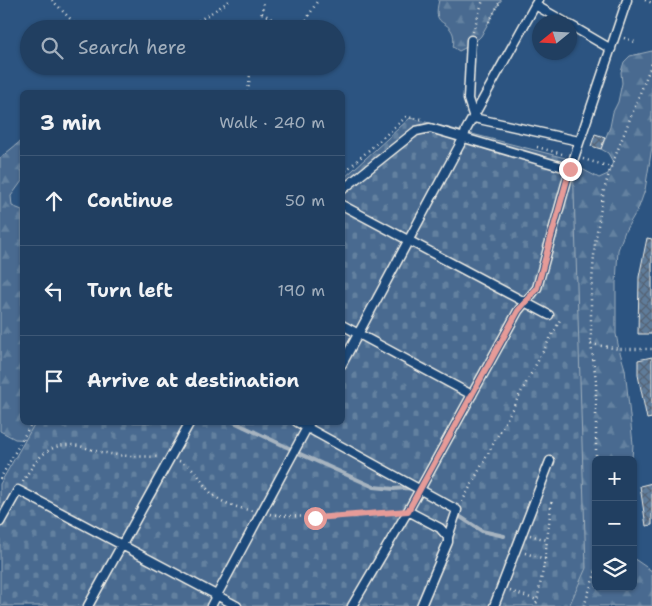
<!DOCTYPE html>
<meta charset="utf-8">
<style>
body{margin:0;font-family:"Shantell Sans",sans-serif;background:#294667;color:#f1f3f6}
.controls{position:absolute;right:15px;bottom:15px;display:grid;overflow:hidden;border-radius:8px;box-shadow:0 1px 4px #0004}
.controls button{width:45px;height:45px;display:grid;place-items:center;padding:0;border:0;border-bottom:1px solid #3e5876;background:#213f61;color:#f1f3f6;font:25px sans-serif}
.compass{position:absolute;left:532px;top:15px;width:45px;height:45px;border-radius:50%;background:#213f61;box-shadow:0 1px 4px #0004;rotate:252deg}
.stop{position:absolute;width:15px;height:15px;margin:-11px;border:4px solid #e69b98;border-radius:50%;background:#fff}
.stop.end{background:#e69b98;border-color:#fff;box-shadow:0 1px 5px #0008}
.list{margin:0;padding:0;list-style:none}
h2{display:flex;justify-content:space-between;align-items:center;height:65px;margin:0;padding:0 20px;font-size:21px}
h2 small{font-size:16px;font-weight:400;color:#a2afbd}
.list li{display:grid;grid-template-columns:32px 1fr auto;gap:15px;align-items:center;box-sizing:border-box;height:90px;padding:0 20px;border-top:1px solid #3e5876}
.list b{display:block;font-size:19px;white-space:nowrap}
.list em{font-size:16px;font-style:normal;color:#a2afbd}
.icon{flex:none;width:28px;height:28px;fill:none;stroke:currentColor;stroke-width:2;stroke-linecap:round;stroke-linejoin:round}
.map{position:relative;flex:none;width:652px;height:606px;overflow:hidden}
.search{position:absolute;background:#213f61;box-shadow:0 1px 4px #0004;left:20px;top:20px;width:325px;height:55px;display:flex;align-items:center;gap:12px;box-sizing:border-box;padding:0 18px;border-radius:28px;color:#a2afbd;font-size:19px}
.panel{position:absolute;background:#213f61;box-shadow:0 1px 4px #0004;left:20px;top:90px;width:325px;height:335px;border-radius:8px}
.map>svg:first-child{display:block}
.forest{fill:url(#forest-firs);stroke:#9eaebc}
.cemetery{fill:url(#cemetery-stones);stroke:#9eaebc}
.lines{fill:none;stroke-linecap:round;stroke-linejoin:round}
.stream{stroke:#a7b4c0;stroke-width:4}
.building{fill:url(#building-cross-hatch);stroke:#f4f1e8}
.service-casing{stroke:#f4f1e8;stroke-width:11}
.path{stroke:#f4f1e8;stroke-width:2.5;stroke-dasharray:1 4;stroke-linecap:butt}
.service{stroke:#1f4a7a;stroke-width:8}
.route{stroke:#e69b98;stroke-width:6}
</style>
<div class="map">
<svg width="652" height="606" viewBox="0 0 652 606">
<defs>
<pattern id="forest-firs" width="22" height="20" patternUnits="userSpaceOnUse" patternTransform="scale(1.25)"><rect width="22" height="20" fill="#496b90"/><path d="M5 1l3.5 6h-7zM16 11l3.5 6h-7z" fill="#6481a0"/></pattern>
<pattern id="cemetery-stones" width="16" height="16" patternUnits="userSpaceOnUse" patternTransform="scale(1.25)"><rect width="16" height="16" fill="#496b90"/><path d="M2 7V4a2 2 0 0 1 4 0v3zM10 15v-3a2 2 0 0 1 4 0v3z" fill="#6481a0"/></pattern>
<pattern id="building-cross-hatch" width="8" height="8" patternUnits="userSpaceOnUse" patternTransform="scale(1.25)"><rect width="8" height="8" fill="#5e7b9a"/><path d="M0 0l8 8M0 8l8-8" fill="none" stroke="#556474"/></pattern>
</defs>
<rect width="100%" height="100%" fill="#2c5481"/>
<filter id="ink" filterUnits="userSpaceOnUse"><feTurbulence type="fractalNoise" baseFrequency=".02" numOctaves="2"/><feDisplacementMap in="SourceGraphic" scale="10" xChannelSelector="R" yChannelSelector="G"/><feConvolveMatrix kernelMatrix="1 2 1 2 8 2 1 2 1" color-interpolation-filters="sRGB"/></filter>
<g filter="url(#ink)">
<!-- forest -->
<path class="forest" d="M439,0H501L481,36L478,39L471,40L465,48L459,51L453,47C454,43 454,38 453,34C447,18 432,28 439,0Z
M652,51V147L645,190L639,207L625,231L618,250L616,283V334L619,349L625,369L633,444L632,459L596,460V587H633V558L652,571V606H542L571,171L580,168L599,178L608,174L613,162L608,153L601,149L610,127L613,112L618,102L622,83L621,72L624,62L630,56Z
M22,140V181L11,196L12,206L22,210V422L190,423L33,440L15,439L0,431V158Z"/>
<!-- cemetery -->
<path class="cemetery" d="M410,118L573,160L586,568L569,606H0V484L35,423L342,422L343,179Z"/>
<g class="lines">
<!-- stream -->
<path class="stream" d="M234,422L291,449
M298,453L374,487L394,489L406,488L413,489
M459,516L482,531L504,536"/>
</g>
<!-- building -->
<path class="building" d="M595,134L605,137L601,149L591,146Z
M647,238L652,239V334H638L639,277Z
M652,357V418L647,419L638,375V360Z
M652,483V525L646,526L640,486Z"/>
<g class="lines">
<!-- service casing -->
<g class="service-casing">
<path id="service" d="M535,5L565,22
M570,25L611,49
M471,40L468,99L474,118
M474,118L579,141
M342,190L416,131L430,128L570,169
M342,205L549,315
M342,325L472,395
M342,364L464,137L466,130L538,0
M297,422L457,510L448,537
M408,511L518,311L537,288L569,173L627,0
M0,522L18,490L237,606
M88,606L190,422
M211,606L310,422
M352,606L408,511L440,528L448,537V542L421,606
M494,606L550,461"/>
</g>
<!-- path -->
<path class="path" d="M52,0L80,29
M645,0L652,3
M262,13L288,29
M489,22L501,0
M186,29L231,0
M259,29L264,0
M301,29L318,0
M473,32L483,0
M624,38L638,43
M117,66L120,70L125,66
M248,92L251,66
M537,147L566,155
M583,159L611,167
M342,174L406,117L423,119
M591,344L619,349H652
M596,460V380L591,344V295L595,243L604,190L611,167L652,63
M179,461C199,468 199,482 212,494C223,504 239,508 253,511
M0,479L32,422
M23,482C35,459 50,440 79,446C88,448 97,452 106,453C123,457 142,456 159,457
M462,502L560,320L557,319
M270,514C313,520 355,515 397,512
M530,535L547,540L552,498
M525,553L545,559L536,606
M545,559L547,540
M510,591L537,600
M584,606L596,571"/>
<!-- service -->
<use href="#service" class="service"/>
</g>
</g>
<g class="lines" filter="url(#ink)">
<!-- route -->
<path class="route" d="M315,518L408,511L518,311L537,288L570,169"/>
</g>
</svg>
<div class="controls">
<button>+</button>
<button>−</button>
<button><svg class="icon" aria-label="layers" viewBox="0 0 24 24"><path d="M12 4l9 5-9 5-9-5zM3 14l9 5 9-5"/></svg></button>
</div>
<svg class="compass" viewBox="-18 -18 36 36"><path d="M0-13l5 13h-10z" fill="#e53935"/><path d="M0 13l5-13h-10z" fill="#a2afbd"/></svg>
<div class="stop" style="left:315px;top:518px"></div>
<div class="stop end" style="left:570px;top:169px"></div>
<div class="search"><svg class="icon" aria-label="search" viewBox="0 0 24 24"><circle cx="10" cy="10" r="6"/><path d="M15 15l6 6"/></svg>Search here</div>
<section class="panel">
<h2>3 min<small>Walk · 240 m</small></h2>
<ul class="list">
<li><svg class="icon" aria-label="ahead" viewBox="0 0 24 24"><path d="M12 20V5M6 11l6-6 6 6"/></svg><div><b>Continue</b></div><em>50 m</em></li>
<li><svg class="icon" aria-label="left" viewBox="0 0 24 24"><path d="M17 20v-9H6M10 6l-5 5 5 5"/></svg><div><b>Turn left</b></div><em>190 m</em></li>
<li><svg class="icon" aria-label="arrive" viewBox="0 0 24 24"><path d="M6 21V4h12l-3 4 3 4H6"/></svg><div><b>Arrive at destination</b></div></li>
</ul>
</section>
</div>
